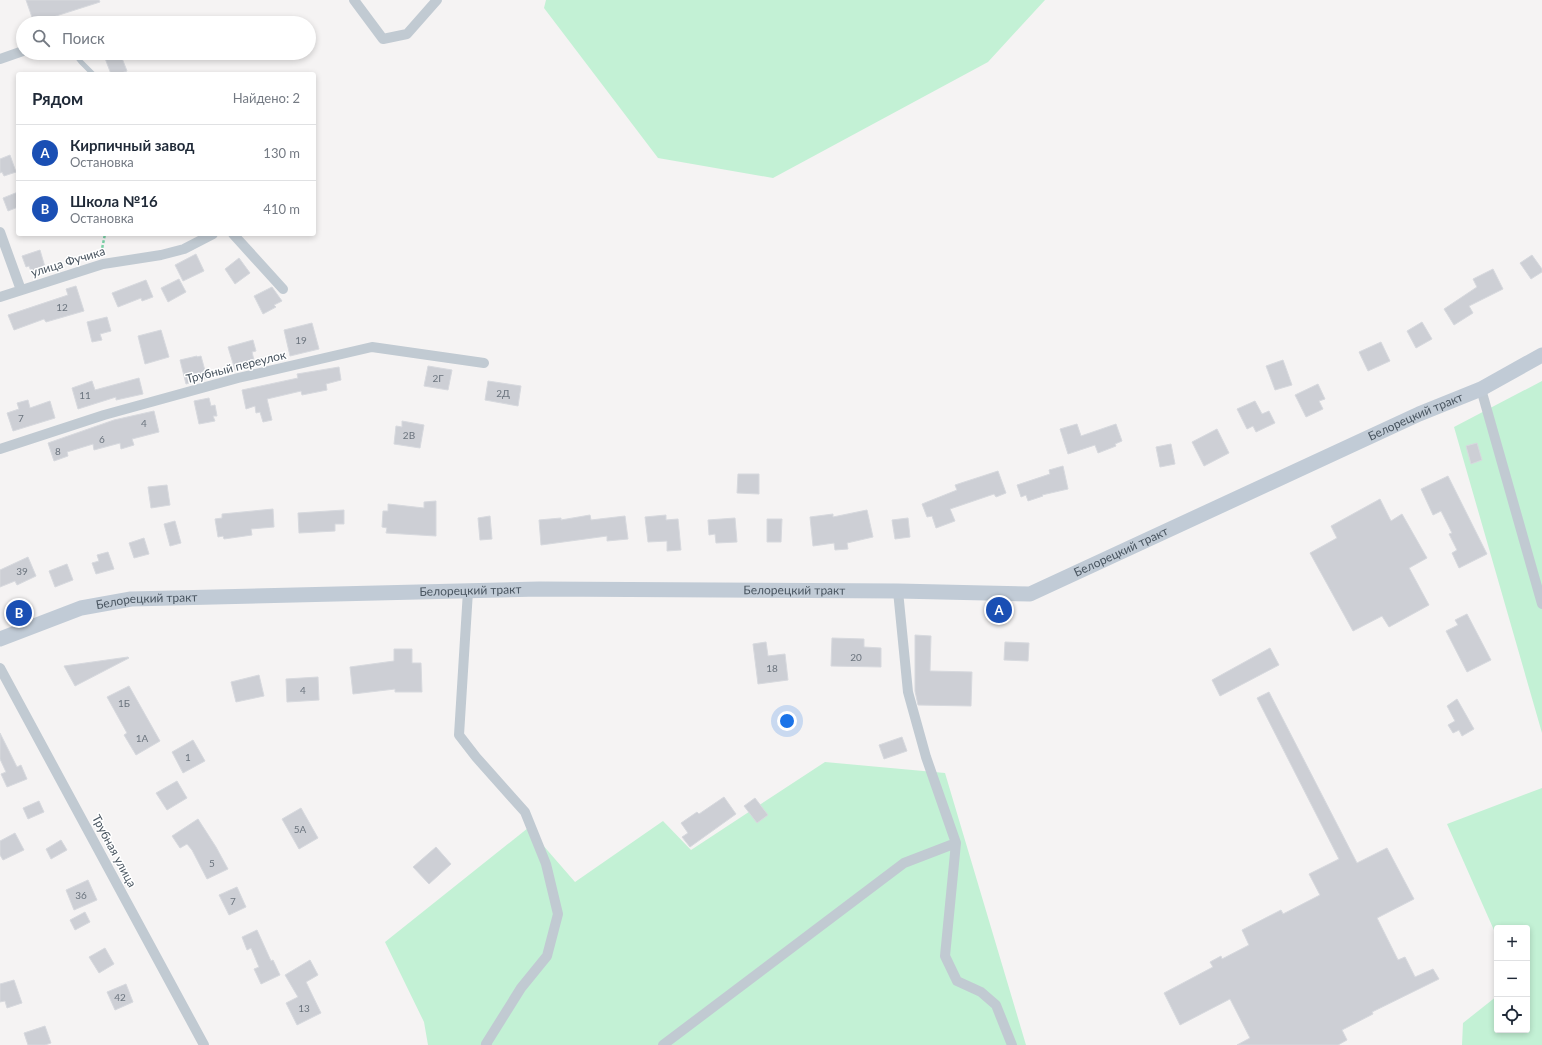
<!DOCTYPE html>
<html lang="ru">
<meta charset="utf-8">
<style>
body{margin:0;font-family:Lato,sans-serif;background:#f2f2f3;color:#1f2937}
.controls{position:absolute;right:12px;bottom:12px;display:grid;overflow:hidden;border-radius:4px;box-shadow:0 2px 6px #0003}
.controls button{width:36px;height:36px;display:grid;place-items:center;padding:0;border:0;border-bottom:1px solid #e0e1e3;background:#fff;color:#1f2937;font:20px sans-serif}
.you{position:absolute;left:787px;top:721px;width:14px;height:14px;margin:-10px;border:3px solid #fff;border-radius:50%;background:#1a73e8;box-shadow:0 0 0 6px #1a73e833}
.badge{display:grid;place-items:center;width:26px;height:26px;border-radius:50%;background:#1a73e8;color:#fff;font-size:13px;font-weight:700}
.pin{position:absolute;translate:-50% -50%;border:2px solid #fff;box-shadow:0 1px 4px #0006}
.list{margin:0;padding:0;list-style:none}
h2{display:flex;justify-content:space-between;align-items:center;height:52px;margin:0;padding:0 16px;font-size:17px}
h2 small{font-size:13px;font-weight:400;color:#747a83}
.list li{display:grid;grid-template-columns:26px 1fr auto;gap:12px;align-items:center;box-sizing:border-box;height:56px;padding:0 16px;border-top:1px solid #e0e1e3}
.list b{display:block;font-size:15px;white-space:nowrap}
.list p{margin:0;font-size:13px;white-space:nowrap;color:#747a83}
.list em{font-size:13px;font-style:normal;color:#747a83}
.icon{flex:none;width:22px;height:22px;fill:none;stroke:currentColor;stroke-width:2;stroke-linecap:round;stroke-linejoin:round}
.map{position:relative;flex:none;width:1542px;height:1045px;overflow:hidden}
.search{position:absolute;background:#fff;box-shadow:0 2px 6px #0003;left:16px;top:16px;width:300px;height:44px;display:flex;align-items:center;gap:10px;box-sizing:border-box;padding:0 14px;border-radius:22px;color:#747a83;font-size:15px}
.panel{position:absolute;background:#fff;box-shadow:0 2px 6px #0003;left:16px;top:72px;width:300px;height:164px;border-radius:4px}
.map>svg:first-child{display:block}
.green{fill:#c3f1d5}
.building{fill:#cdcfd5;stroke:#d7d9de}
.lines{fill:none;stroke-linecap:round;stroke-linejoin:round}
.path{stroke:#7ad0a6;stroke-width:2.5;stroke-dasharray:3 2;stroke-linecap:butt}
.lane{stroke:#c1cad2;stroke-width:5}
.street{stroke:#c1cad2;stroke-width:10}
.secondary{stroke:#c1cbd6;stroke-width:15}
.labels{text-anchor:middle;stroke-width:3;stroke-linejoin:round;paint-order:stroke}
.number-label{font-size:10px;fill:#6b747e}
.street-label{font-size:12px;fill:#4a5661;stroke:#fff}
</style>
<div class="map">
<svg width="1542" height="1045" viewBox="0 0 1542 1045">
<rect width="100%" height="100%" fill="#f5f3f3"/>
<!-- green -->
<path class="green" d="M546,0H1045L988,62L773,178L658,158L544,8Z
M1542,381V733L1454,427Z
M825,762L945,773L1026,1045H428L424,1022L385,942L528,828L575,882L663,821L691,850Z
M1542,788V1045H1462L1463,1023L1497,996V1030H1527V928H1497V937L1447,824Z"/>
<!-- building -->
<path class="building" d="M26,0H99L100,2L34,23Z
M103,53H120L127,71L118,74H111Z
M10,155L16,172L4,176L2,172L0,173V159Z
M18,192V207L8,211L3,198Z
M40,250L45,267L31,271L29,266L26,267L22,256Z
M196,254L204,271L183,281L175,265Z
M1532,255L1542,269V272L1531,279L1520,263Z
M239,258L250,273L235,284L225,269Z
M1493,269L1503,289L1469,306L1473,313L1454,325L1444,309L1477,287L1473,279Z
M179,279L186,292L168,302L161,288Z
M146,280L153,297L142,301L141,298L118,307L112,293Z
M76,286L84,311L46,322L44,319L14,330L8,315L68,295L66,289Z
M272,287L282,301L274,305L276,307L263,314L254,296Z
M107,317L111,331L100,334L102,340L92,342L87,322Z
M1422,322L1432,339L1416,348L1407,331Z
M312,323L319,349L290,356L284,330Z
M161,330L169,357L145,364L138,336Z
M253,340L256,351L252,352L255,364L235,370L228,347Z
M1381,342L1390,361L1368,371L1359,352Z
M197,356V357L201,356L207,378L186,384L180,360Z
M1283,360L1292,385L1275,390L1266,366Z
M428,366L452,370L448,390L424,386Z
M339,367L341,380L326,384L327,390L302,395L301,391L267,399L272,420L263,422L260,412L256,413L255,406L246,409L242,390L298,378L297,374Z
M139,378L143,394L116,400V397L78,409L72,388L92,381L95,390Z
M488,381L521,386L518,406L485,400Z
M1318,384L1325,399L1319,401L1323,409L1306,417L1295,395Z
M209,398L211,406L215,405L217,416H213L215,421L199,424L194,401Z
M28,400L30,408L50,401L55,418L13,431L7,413L19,409L17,403Z
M1255,401L1262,414L1269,411L1275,423L1256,432L1253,426L1247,429L1237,409Z
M154,411L159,432L132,439L134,445L121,449L120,443L94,450L93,444L67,452L68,456L54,461L48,443L114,420Z
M402,421L424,425L420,448L394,444L396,426L402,427Z
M1077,424L1081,436L1116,424L1122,441L1115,444L1116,446L1098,453L1095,445L1068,454L1060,429Z
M1217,429L1229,453L1204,466L1192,442Z
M1477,443L1482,460L1471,464L1466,446Z
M1171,444L1175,464L1160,467L1156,447Z
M1063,466L1068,489L1042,495L1043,496L1028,501L1026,495L1021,497L1017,485L1050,474L1049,470Z
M998,471L1006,493L996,497L994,494L950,509L955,521L936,528L932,516L927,517L922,504L957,490L955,485Z
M738,474H759V494L737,493Z
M1448,476L1487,554L1459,568L1452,553L1457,550L1449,534L1452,533L1441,511L1433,515L1421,489Z
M167,485L170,505L151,508L148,487Z
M1380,499L1391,521L1402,514L1427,558L1409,568L1429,605L1389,627L1382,616L1353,631L1310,553L1337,538L1331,526Z
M436,501V536L386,533L387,528L382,527L383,511H388V504L424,508V502Z
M273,509L274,527L251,529L252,535L224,539L223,536L218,537L215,519L222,518V514Z
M344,510V524H335V531L299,533L298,513Z
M867,510L873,537L847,543L848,549L835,550L834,543L813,546L810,517L833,514V517Z
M590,515L591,520L625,516L628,539L607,541V536L541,545L539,520L561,518V520Z
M666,515V520L678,519L681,550L667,551V541L648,542L645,517Z
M490,516L492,539L480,540L478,518Z
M735,518L737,542L716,543L715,534L709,535L708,520Z
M908,518L910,537L895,539L892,520Z
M767,519H782L781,542H767Z
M175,521L181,543L170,546L164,524Z
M144,538L149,554L134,558L129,543Z
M108,552L114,569L96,574L92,563L99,561L97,555Z
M28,557L36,576L17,585L15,581L0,587V570Z
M67,564L73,580L55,587L49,571Z
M1467,614L1491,660L1467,672L1446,631L1458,625L1455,620Z
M915,635L931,636L930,671L972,672L971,706L918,705L915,691Z
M832,638L864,639V647L881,648V667L831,666Z
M766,642L768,656L785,654L788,680L758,684L753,644Z
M1005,642L1029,643L1028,661L1004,660Z
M1270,648L1279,665L1220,696L1212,680Z
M394,649H412V663H421L422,692H395V689L353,694L350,667L394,661Z
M128,657L129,658L75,686L64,666Z
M259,675L264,696L236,702L231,682Z
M318,677L319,700L287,702L286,679Z
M129,686L160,741L136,755L124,735L127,733L107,697Z
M1269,692L1357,863L1387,848L1414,899L1377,918L1398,960L1405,957L1415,977L1433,969L1439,979L1372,1012L1373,1014L1342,1030L1347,1040L1338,1045H1237L1250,1038L1230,999L1180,1025L1164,993L1213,967L1210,962L1221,956L1222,959L1249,945L1242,930L1281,910L1283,914L1320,895L1309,874L1339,859L1257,698Z
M1457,699L1474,729L1462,736L1459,730L1453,733L1448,725L1455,721L1447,706Z
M0,733L17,767L21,765L27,779L7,787L1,774L6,772L0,759Z
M902,737L907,751L884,759L879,745Z
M193,740L205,761L183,773L172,752Z
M177,781L187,798L167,810L156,793Z
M724,797L736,814L690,847L682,837L688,833L681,823L697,812L699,814Z
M755,798L768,815L757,823L744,806Z
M39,801L44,812L28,819L23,808Z
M301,808L318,838L299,849L282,819Z
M198,819L216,847L228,869L207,879L192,850L187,844L180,848L172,836Z
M15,833L24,850L3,860L0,855V841Z
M61,840L67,850L51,859L46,849Z
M436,847L451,864L429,884L413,867Z
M88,880L97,900L74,910L66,890Z
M237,887L246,907L229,915L219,895Z
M85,912L90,922L75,930L70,920Z
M257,930L271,961L273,960L280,975L261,984L254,969L259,967L251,948L247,950L242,937Z
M105,948L114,964L99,973L89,957Z
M310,960L318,975L306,982L321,1013L297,1025L286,1003L298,997L285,975Z
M14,980L22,1003L7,1008L5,1001L0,1002V984Z
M126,984L133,1002L115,1010L107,992Z
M45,1026L51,1043L45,1045H28L24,1033Z"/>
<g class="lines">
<!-- path -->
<path class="path" d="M102,253V249L105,234"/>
<!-- lane -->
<path class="lane" d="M74,53L81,62L93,74"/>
<!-- street -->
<path class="street" d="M354,0L383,39L407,34L437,0
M0,59L23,51
M0,232L21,290
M233,234L283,289
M0,297L103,264L161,255L184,249L213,234
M1481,389L1542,604
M0,449L104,415L238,378L372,347L484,363
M468,591L459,735L476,757L525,812L546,864L558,914L547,956L521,988L486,1044L487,1045
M0,668L204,1045
M956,843L945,956L957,981L981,992L996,1005L1012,1045
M663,1045L904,863L956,843L926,757L908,692L898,591"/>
<!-- secondary -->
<path class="secondary" id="s1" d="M0,639L81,608L131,599L539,589L898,591L1030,594L1419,414L1481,389L1542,355"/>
</g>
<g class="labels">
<!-- number labels -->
<g class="number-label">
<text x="62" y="311">12</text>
<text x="301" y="344">19</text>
<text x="438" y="382">2Г</text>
<text x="503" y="397">2Д</text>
<text x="85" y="399">11</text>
<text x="21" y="422">7</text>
<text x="144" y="427">4</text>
<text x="409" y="439">2В</text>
<text x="102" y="443">6</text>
<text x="58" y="455">8</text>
<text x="22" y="575">39</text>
<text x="856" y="661">20</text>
<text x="772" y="672">18</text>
<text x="303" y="694">4</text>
<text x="124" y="707">1Б</text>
<text x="142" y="742">1А</text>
<text x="188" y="761">1</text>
<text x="300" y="833">5А</text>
<text x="212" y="867">5</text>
<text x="81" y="899">36</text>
<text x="233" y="905">7</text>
<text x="120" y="1001">42</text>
<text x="304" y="1012">13</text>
</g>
<!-- street labels -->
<g class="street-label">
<text transform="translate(68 262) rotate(-17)" y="4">улица Фучика</text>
<text transform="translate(236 367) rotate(-14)" y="4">Трубный переулок</text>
<text dy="4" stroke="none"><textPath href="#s1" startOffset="1461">Белорецкий тракт</textPath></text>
<text dy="4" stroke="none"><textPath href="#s1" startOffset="1137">Белорецкий тракт</textPath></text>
<text dy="4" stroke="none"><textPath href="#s1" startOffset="477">Белорецкий тракт</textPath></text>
<text dy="4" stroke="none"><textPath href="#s1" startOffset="801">Белорецкий тракт</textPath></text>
<text dy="4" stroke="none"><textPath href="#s1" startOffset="153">Белорецкий тракт</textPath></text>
<text transform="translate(114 851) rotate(62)" y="4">Трубная улица</text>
</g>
</g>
</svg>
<div class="controls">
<button>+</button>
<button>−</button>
<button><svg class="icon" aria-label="locate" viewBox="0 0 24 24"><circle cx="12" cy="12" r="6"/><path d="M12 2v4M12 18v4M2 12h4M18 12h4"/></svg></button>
</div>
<div class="you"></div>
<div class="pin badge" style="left:999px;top:610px;background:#1a4fb4">A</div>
<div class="pin badge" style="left:19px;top:613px;background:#1a4fb4">B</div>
<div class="search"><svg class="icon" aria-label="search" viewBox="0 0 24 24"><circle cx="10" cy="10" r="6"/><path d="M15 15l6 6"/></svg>Поиск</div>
<section class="panel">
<h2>Рядом<small>Найдено: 2</small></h2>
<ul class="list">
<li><span class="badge" style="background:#1a4fb4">A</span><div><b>Кирпичный завод</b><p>Остановка</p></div><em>130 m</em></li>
<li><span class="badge" style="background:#1a4fb4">B</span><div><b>Школа №16</b><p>Остановка</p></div><em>410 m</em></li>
</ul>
</section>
</div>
